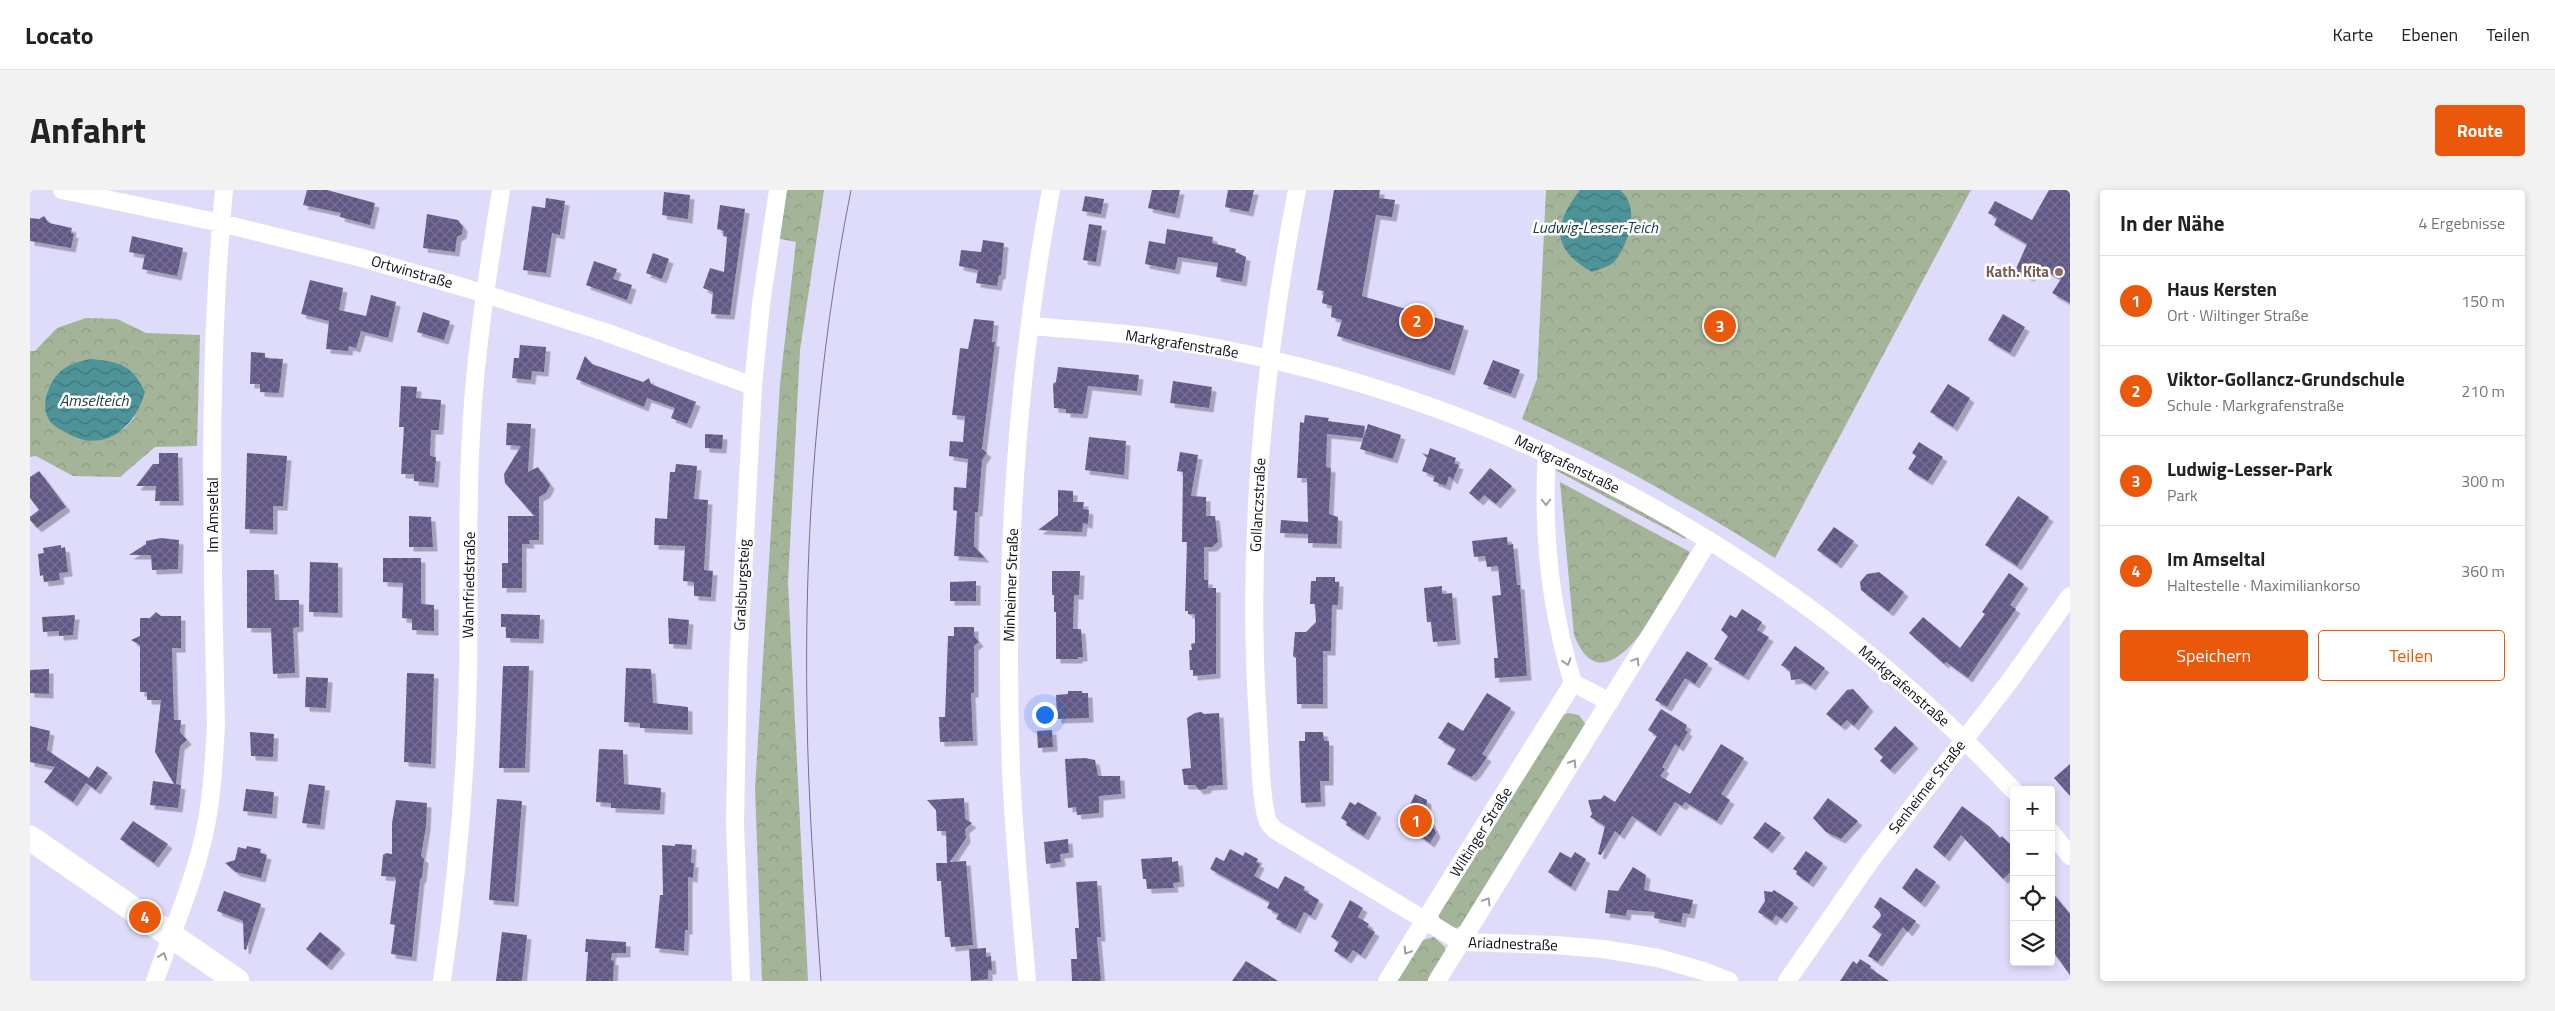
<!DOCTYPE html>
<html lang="de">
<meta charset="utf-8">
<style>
body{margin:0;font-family:"Titillium Web",sans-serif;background:#f2f2f2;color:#222}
.controls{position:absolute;right:15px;bottom:15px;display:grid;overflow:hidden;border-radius:5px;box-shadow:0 2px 8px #0003}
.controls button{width:45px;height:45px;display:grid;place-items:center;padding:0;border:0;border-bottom:1px solid #e0e0e0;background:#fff;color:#222;font:25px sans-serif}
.you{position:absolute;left:1014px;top:524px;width:18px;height:18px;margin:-12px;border:4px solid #fff;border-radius:50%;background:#1a73e8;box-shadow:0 0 0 8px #1a73e833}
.badge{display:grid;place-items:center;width:32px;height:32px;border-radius:50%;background:#ea580c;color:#fff;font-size:16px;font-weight:700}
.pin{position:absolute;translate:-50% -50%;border:2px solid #fff;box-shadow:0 1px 5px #0006}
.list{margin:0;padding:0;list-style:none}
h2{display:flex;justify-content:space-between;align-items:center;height:65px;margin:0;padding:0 20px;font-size:21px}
h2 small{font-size:16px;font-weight:400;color:#767676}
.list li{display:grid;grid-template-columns:32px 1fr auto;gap:15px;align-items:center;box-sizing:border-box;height:90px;padding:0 20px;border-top:1px solid #e0e0e0}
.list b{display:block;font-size:19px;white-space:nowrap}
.list p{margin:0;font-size:16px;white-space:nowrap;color:#767676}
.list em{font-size:16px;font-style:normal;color:#767676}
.actions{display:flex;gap:10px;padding:15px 20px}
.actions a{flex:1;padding:11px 0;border:1px solid #ea580c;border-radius:5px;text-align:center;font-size:18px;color:#ea580c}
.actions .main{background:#ea580c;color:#fff}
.icon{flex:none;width:28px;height:28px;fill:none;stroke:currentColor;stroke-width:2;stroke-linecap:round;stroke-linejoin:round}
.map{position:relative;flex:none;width:2040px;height:791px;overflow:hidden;border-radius:5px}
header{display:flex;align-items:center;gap:30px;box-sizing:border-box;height:70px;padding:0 25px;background:#fff;border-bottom:1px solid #e0e0e0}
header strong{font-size:24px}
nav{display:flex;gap:28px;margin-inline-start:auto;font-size:18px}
.intro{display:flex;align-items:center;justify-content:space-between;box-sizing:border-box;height:120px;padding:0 30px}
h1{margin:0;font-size:35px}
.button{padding:12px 22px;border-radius:5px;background:#ea580c;color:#fff;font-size:18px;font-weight:700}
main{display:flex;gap:30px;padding:0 30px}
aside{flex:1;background:#fff;border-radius:5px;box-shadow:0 2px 8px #0003}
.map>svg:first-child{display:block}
.grass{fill:url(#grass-dots)}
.forest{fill:url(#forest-crowns);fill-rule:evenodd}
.water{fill:url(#water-waves)}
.building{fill:url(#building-cross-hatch);filter:url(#shadow)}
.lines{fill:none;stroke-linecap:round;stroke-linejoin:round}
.street{stroke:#fff;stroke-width:18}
.secondary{stroke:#fff;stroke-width:25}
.tram{stroke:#767388;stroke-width:1}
.oneway{stroke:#9f9fa3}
.education-dot{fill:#8d6e63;stroke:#fff;stroke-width:2}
.labels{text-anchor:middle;stroke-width:5;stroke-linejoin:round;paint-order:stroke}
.street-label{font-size:15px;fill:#100f19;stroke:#fff}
.education-label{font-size:15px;font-weight:bold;fill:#785e54;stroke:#fff;text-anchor:end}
.water-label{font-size:16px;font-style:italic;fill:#1a3d3f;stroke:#fff}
</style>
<header>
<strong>Locato</strong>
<nav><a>Karte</a><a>Ebenen</a><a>Teilen</a></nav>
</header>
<div class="intro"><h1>Anfahrt</h1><a class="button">Route</a></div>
<main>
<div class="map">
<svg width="2040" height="791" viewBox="0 0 2040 791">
<defs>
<pattern id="grass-dots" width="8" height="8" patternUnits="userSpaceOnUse" patternTransform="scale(1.25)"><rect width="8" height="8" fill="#a4b498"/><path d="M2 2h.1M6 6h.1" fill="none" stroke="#8c9a82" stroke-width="1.8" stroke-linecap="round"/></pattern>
<pattern id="forest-crowns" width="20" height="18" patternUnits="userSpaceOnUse" patternTransform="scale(1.25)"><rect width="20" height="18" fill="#a4b498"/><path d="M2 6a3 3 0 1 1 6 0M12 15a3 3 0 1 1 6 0" fill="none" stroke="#8c9a82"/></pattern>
<pattern id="water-waves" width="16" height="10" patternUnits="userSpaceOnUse" patternTransform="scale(1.25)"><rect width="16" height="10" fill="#4d9398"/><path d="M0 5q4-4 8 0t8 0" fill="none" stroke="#3f767b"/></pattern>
<pattern id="building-cross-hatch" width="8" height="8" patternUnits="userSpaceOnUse" patternTransform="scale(1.25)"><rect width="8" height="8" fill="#625986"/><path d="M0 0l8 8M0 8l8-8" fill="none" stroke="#777093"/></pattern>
<filter id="shadow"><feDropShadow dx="4.5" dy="4.5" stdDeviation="0" flood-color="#0004"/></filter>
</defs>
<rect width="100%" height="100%" fill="#dfdbfb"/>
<!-- grass -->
<path class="grass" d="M1531,279L1657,345L1655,349L1525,280Z"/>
<!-- forest -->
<path class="forest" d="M754,0H794L770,160L758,393L778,791H732L725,598L750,194L766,52L746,48Z
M1516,0H1941L1745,368C1664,316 1580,269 1492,229L1507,189Z
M56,128L87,129L116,143L170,145L167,256L125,257L90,287L43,286L6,266L0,267V161H5L27,138ZM18,199L105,227L95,238L81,247L16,218Z
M1530,292L1660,362C1643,391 1578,531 1544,445Z
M1538,523L1549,525L1556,535L1435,734L1422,740L1411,733L1409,725L1411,717L1530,527Z
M1404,747L1415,757V767L1400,791H1365L1390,751Z"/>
<!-- water -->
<path class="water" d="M1550,0H1590C1611,17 1599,54 1584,72C1579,77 1569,79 1562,82C1521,59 1523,35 1550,0Z
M61,169C89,172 102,174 115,202C105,237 75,264 39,244C31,240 22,236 18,228C10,213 20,190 32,180C40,174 51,171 61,169Z"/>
<!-- building -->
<path class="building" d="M277,0H297L345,13L340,35L310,27L311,23L273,15Z
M1122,0H1150L1145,24L1118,18Z
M1198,0H1224L1219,22L1195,17Z
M1304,0H1350L1349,8L1365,10L1362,27L1346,25L1332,106L1434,136L1420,181L1307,146L1312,130L1301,127L1302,116L1292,113L1294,101L1287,100Z
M2019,0H2040V113L2022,103L2031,89L2006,75L2000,87L1985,81L1997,54L1964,35L1967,28L1958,23L1965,11L2002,30Z
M634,2L660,5L658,29L632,25Z
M1055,6L1074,9L1071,24L1052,21Z
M516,8L535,11L530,45L522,43L516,83L493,80L502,16L515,18Z
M690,15L715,19L700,125L681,124L683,102L673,98L680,78L694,82L697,47L693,46L694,41L687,39Z
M397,24L428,30L433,37L432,44L427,47L425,62L393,58Z
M14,26L19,33L42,38L41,43L44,44L41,58L0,51V28L9,29Z
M1059,34L1072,36L1066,72L1053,70Z
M1137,39L1183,47L1182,53L1206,59L1205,62L1216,67L1212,92L1186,87L1188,73L1148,67L1145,80L1115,74L1119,51L1135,54Z
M102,46L153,58L147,86L112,79L115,65L99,62Z
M953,50L974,53L971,85H969L967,96L946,93L948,80L929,76L931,60L951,62Z
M623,63L639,69L632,89L616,83Z
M564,71L587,79L583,89L602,95L597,110L556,95Z
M280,90L313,98L309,120L336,126L341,105L366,112L358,148L331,141L326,158L319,156L318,161L296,159L299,131L271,124Z
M393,122L420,131L414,150L387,142Z
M1973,124L1995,137L1980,163L1958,150Z
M944,129L964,131L962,152H965L952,259L957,263L952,270L948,322H945L944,356L955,368L924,366L927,321L923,320L924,297L936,298L938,269L919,266L920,251L933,252L935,226L922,225L930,158L938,159Z
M490,155L516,157L514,182L502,181L501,190L482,188L484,168H489Z
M221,162L235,163V168L253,169L249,203L230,202V194H220Z
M555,166L562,174L613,192L619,188L621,194L666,212L657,234L641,228L645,218L617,208L614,217L546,189Z
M1463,170L1490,180L1481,204L1453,194Z
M1028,177L1109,185L1107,201L1058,196L1053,224L1036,223V219L1024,218L1023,194L1026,192Z
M1143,191L1182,197L1179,218L1140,213Z
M1918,194L1940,208L1923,237L1900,222Z
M371,196L387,197L386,208L411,210L409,240H401L400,266L406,267L404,293L384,291V284H371L374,237H369Z
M1275,225L1299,228L1298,231L1335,236L1333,248L1297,244L1296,277L1301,278L1299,324L1308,327L1307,354L1278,353V344L1250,343L1251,330L1278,332L1277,288H1267L1270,232L1274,233Z
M477,233L501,234L498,282L508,277L520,295L516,303L509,307V350H499L500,354H492V398H472V373H478V326H504L475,293L474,284L491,256L476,255Z
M1338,234L1371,245L1363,269L1330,259Z
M675,244L693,245L692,259L675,258Z
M1059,247L1096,251L1094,285L1055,280Z
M1889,252L1913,267L1898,291L1878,279L1886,266L1882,263Z
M1400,258L1426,268L1424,273L1429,275L1423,290L1419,286L1416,296L1403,291L1405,286L1392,281L1397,268L1392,263L1398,265Z
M1150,262L1168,265L1161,306L1176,307V326H1185L1188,352L1182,357H1174V390H1178V398H1186V484L1163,486V480H1160L1159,460H1162L1161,454L1165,453V424H1158V421H1155L1157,352H1152L1153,282L1147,281Z
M129,263H148L149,311H125L126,296H106L123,274H129Z
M217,263L257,266L253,316H243V340L215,339Z
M646,274L667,276L664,309L678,310L674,380L683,381L681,407L664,406V392L653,391L655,356L624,355L625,328L637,329L640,282H645Z
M1460,278L1482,296L1466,314L1454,305L1449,311L1439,303Z
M9,281L36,317L7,338L0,330V327L9,320L0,308V287Z
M1028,300L1043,301V312H1054L1053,319L1059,320L1058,334L1053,333L1052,342L1008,340L1028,325Z
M1988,306L2019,327L1987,376L1955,355Z
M379,326L401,327L403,357H379Z
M1804,337L1824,351L1807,374L1787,360Z
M1477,347L1478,355L1483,354L1487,395H1490L1497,486L1465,488L1464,468H1468L1462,406L1471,405L1468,376L1457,377L1455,366L1444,367L1442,351Z
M131,348L149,350L148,379L122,380L121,365H99L116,354V351Z
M31,355V358L35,357L38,382L29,383L30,390L14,392L13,385L10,386L8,364L14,363L13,358Z
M353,368H391V414L404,415V441L382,440V429L372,428L373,393L353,392Z
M280,372L308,373V423L279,422Z
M217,380H244L245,410H269V437L263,438L265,483L243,484L241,438H217Z
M1022,381H1050L1049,405H1044L1043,439H1051L1053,467H1048V469H1026V422H1024V405H1022Z
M1849,382L1874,402L1859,422L1831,400L1830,392L1837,384Z
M1979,383L1994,394L1980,415L1986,419L1938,488L1916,472L1914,474L1879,443L1893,427L1930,458L1955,424L1952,422Z
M1286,387H1305V392H1309L1308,415H1302L1301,461H1293V514H1267L1266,468L1263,466L1265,442H1276L1286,432L1285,414H1280L1281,391H1286Z
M946,391V411H920V392Z
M1412,396V404L1422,403L1426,450L1403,452L1401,432H1397L1394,398Z
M1712,419L1732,432L1727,440L1739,447L1714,486L1684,469L1698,446L1691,440L1700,425L1706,428Z
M126,422L131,426H151V458H142L144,530H151L150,542L157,550L150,556L146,594L151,595L148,618L120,615L123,591L144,594L125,562L131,510H117V502H110V455L101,450L110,446V428H120Z
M471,424L510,425L509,449L476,448V437H471Z
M45,425L43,445L29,446V441L13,442L12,427Z
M638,428L659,430L657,455L639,454Z
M924,437H944V446L949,452L944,456V503H941L943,551L910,552L909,527H915L918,446H924Z
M1765,456L1795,478L1781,496L1770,489L1761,490L1760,481L1751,475Z
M1657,461L1678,474L1665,494L1655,488L1637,517L1625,510Z
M473,476H499L495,578H469Z
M596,478L621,479L623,513L658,517V540L610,538V533L594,532Z
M19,479V504L0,503V480Z
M377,483L404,484L401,574L374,572Z
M276,487L298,488L296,518L275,517Z
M1823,499L1839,517L1824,536L1817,530L1811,536L1796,524L1817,500Z
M1038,501H1052V503H1058L1059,528L1027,529L1026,505L1038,504Z
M1457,503L1481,518L1452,564L1457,567L1446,583L1441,587L1417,574L1426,559L1408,548L1418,532L1433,541Z
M1631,519L1657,535L1655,540L1658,542L1649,557L1645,554L1632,577L1635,579L1630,586L1660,604L1691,554L1714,568L1691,604L1700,610L1687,631L1655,612L1652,616L1645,612L1626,642L1602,626L1590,645L1585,641L1571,665L1568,664L1575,636L1560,627L1562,624L1558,610L1571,609L1574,605L1585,612L1627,546L1618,540Z
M1171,522L1174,524L1189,523L1193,595L1178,596L1176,599L1169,600L1165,595H1154L1152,579L1161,578L1157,528L1165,523Z
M0,536L20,541L17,560L59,588L67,576L78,583L66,600L56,593L43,612L14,592L25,577L0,572Z
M1865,536L1884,554L1860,580L1850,571L1853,567L1844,559Z
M1022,540L1023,557L1008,558L1007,541Z
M220,542L244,544L243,567L221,566Z
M1275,542H1293L1294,551H1299V591H1290L1291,612L1271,613L1269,551H1275Z
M569,559L593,560L594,594L631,598L630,620L581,618V613L566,612Z
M1055,568L1065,570L1068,586H1090L1091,604L1069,606V623L1047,625L1046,617L1038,618L1035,569Z
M2040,574V606L2024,588Z
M279,594L295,596L290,635L272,633Z
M216,599L244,602L242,624L213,621Z
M1385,604L1397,610L1396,623L1406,643L1400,653L1388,645L1369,639Z
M934,608L935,629L942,633L935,639L936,648L920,672L936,671L943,755L921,757L920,747H915L911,691H907L906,673H917L916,641H907L906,620L897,610Z
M1798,608L1828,631L1811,649L1796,642L1783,628Z
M467,609L492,611L484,712L459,710Z
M366,610L397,613L396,636L391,666L394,669L392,687L390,690L382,767L361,764L365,735L360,734L366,690L365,687L351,686L353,665L356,663L362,664V633Z
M1320,612L1325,615L1328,612L1347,623L1334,646L1316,635L1317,632L1311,628Z
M1932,616L1960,637L1970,648L1972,646L1984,658V679L1973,689L1931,645L1915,667L1903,657Z
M103,631L138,654L124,673L90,649Z
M1735,632L1751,643L1738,659L1723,648Z
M1038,649L1039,663L1030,664L1031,672L1016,674L1014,652Z
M645,654L662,655L661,673H664L663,688L658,687V740H655L654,761L625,758L630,705H633L632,655L645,656Z
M217,656L231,659L230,663L237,665L231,688L206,682L195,673L205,670L208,657L216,659Z
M1200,659L1213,666L1215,662L1228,669L1226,672L1230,674L1224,686L1248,699L1255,686L1275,697L1273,700L1289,710L1281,726L1274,722L1266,739L1246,729L1249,724L1237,718L1240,712L1180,679L1186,667L1194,671Z
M1776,661L1793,673L1779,693L1766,684L1767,681L1763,679Z
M1530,662L1541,668L1545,662L1556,669L1541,697L1518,682Z
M1142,667V672L1148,671L1150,692L1143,693L1144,698L1117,699L1116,689H1113L1111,669Z
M1603,677L1616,685L1614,700L1663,710L1660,724L1653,723L1651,733L1624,728L1625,722L1597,720L1596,726L1575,723L1578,700L1588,701Z
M1886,678L1906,692L1891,713L1872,698Z
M1067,691L1071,747H1067L1071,791H1042L1041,769H1047L1045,738H1049L1046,692Z
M1744,700L1764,713L1752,729L1746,725L1742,731L1728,722L1735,711L1734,701L1742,702Z
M194,701L231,714L216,760L214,759L213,731L187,721Z
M2021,701L2040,724V785L2021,759Z
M1850,707L1886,731L1878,742L1873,737L1848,772L1838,766L1852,744L1842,737L1851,726L1850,722L1844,717Z
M1320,710L1333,718L1328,727L1339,734L1337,737L1345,742L1331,765L1323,760L1317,769L1304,761L1309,752L1301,747Z
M290,742L311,759L297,776L276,759Z
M472,742L497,745L492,791H466Z
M556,749L596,752V763H582L581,770L584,771L583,791H556L558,762H555Z
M956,758V767L961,766L962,780H958V789L941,791L939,759Z
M1830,769L1841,776L1840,778L1859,791H1810L1823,771L1827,774Z
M1216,771L1248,791H1202Z"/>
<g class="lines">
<!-- street -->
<path class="street" d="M32,0L191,33L332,68L436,98L575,142L723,196
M1267,0C1233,175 1216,353 1228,531C1230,557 1230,610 1238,632L1245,640L1431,752L1524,755L1573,759L1628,768L1673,781L1699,791
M1001,136C1046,140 1091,142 1135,149C1460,200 1760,360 1984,601
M1517,263C1512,341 1520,418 1543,493L1580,512
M2021,642L2040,666
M125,791C143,738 167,686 177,630C183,599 184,567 186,535C182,357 177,177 194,0
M412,791C427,690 436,587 438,485C440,405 436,325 441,245C445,163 458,81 471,0
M711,791L705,634L708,477L723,196L731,114L748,0
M997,791C991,721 984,650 981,580C974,387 985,190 1021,0
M1357,791L1543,493
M1407,791L1679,350
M1757,791L1841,670L1979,492L2040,406"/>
<!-- secondary -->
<path class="secondary" d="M0,648L207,791"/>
<!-- tram -->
<path class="tram" d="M791,791C785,701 778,611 777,520C774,347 787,170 821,0"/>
</g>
<!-- one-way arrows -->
<defs><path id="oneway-chevron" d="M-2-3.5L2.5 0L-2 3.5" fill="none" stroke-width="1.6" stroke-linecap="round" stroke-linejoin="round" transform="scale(1.25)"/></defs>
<g class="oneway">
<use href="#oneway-chevron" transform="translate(1516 312) rotate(90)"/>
<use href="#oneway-chevron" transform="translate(1606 471) rotate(-59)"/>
<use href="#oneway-chevron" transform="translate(1537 472) rotate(73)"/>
<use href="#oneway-chevron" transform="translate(1543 573) rotate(-58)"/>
<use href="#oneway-chevron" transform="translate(1457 711) rotate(-58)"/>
<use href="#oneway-chevron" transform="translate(1377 761) rotate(123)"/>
<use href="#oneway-chevron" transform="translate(133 766) rotate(-71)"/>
</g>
<!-- markers -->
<circle class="education-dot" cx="2029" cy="82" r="5"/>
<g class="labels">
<!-- street labels -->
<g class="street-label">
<text transform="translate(382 82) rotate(16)" y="5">Ortwinstraße</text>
<text transform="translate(1152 154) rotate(9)" y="5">Markgrafenstraße</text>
<text transform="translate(1537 274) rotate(26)" y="5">Markgrafenstraße</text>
<text transform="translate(1228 315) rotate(-87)" y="5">Gollanczstraße</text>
<text transform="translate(183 325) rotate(-90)" y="5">Im Amseltal</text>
<text transform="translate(439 395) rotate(-89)" y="5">Wahnfriedstraße</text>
<text transform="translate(712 395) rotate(-87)" y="5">Gralsburgsteig</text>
<text transform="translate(981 395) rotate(-88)" y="5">Minheimer Straße</text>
<text transform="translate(1874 496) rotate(41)" y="5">Markgrafenstraße</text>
<text transform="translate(1897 597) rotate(-52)" y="5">Senheimer Straße</text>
<text transform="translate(1451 642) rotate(-58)" y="5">Wiltinger Straße</text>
<text transform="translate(1483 754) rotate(2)" y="5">Ariadnestraße</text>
</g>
<!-- education labels -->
<g class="education-label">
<text x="2019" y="87">Kath. Kita</text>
</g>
<!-- water labels -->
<g class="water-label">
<text x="1565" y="43">Ludwig-Lesser-Teich</text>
<text x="64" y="216">Amselteich</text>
</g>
</g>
</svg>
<div class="controls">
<button>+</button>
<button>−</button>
<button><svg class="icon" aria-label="locate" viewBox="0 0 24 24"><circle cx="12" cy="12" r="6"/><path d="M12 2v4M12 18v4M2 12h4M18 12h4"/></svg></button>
<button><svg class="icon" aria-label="layers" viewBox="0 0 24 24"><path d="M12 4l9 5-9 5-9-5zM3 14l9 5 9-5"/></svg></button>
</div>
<div class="you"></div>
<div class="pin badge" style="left:1386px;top:631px">1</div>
<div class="pin badge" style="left:1387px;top:131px">2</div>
<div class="pin badge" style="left:1690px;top:136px">3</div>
<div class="pin badge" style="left:115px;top:727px">4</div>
</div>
<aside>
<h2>In der Nähe<small>4 Ergebnisse</small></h2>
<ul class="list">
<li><span class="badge">1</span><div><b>Haus Kersten</b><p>Ort · Wiltinger Straße</p></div><em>150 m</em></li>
<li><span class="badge">2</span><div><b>Viktor-Gollancz-Grundschule</b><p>Schule · Markgrafenstraße</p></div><em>210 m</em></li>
<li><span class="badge">3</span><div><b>Ludwig-Lesser-Park</b><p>Park</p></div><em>300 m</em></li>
<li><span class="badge">4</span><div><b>Im Amseltal</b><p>Haltestelle · Maximiliankorso</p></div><em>360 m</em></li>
</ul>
<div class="actions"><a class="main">Speichern</a><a>Teilen</a></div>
</aside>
</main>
